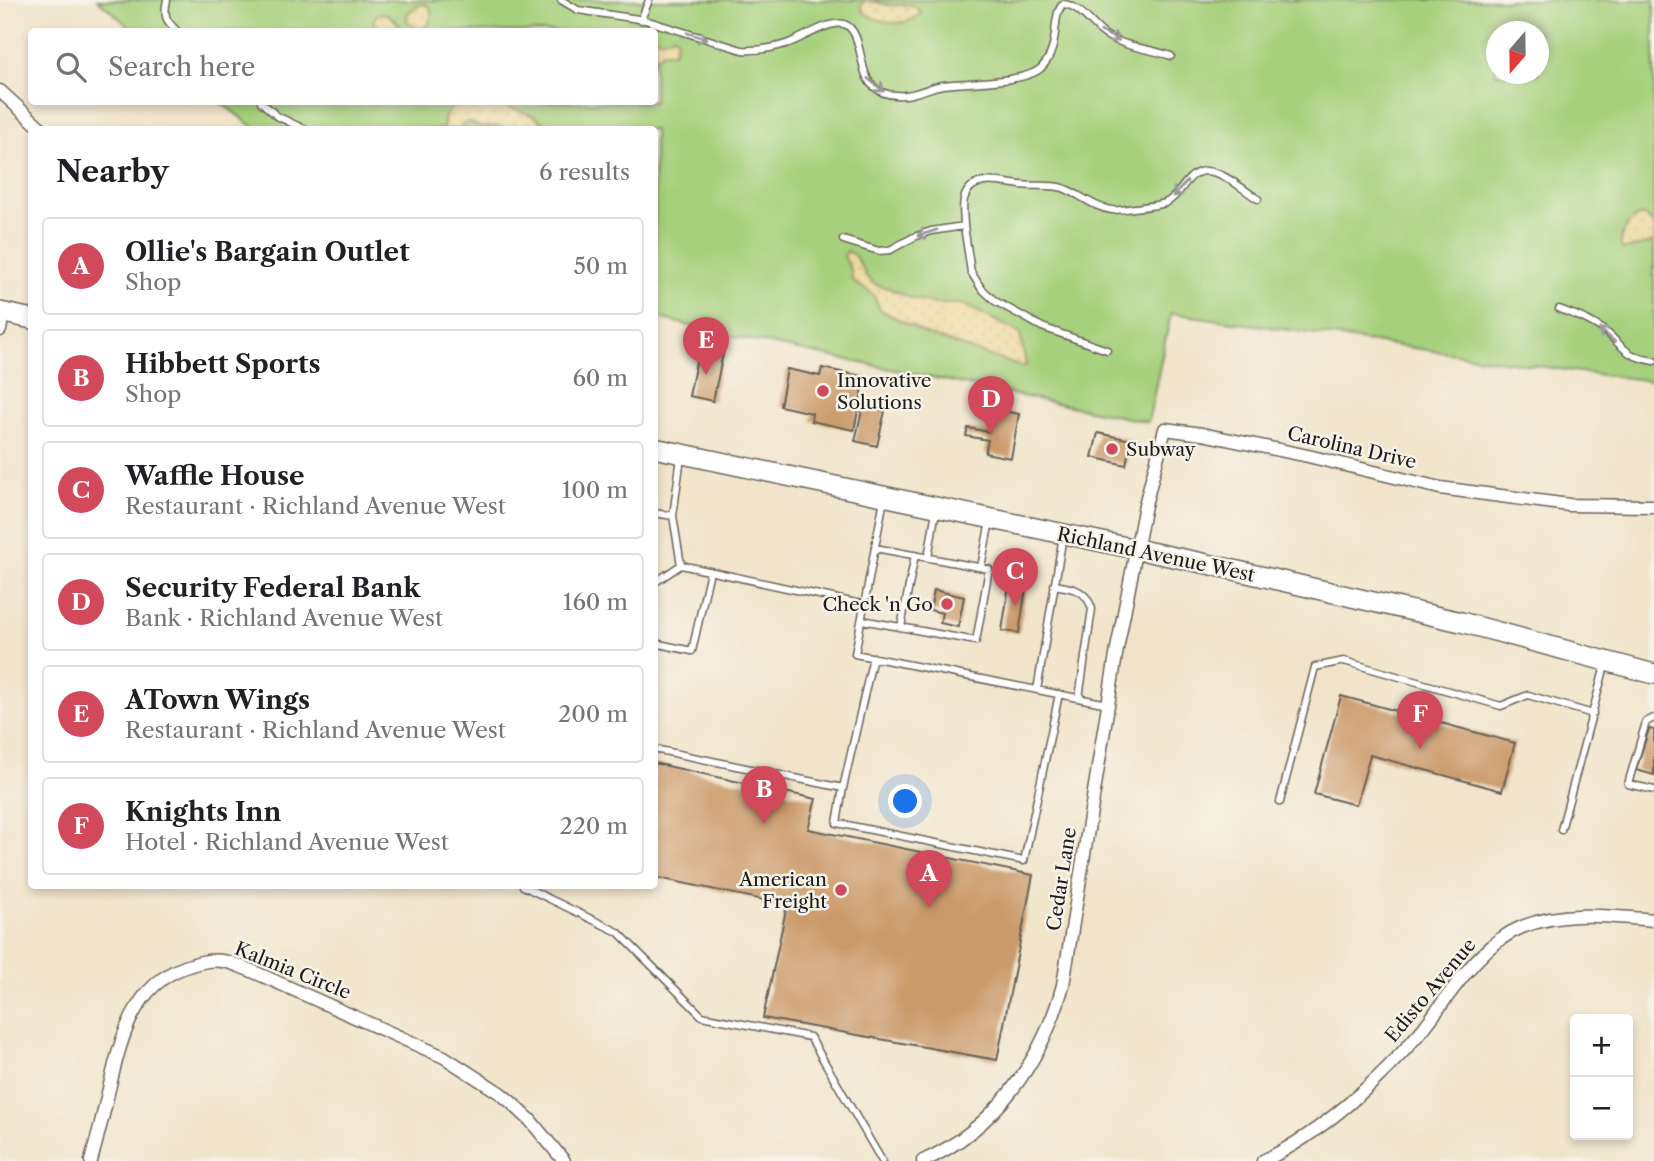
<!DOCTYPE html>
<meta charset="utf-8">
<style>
body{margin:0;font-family:"Libre Caslon Text",serif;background:#f6f6f6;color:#202124}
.controls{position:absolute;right:21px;bottom:21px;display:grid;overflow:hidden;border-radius:7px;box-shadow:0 4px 10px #0003}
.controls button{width:63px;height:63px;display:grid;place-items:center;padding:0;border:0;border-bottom:2px solid #e0e0e0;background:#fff;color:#202124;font:35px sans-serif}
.compass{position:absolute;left:1486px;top:21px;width:63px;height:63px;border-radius:50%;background:#fff;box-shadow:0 4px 10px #0003;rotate:200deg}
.you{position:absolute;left:906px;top:802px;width:24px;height:24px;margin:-18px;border:5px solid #fff;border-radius:50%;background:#1a73e8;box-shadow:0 0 0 10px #1a73e833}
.badge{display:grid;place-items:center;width:46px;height:46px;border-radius:50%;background:#d1495b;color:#fff;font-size:23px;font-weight:700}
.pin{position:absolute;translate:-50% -58px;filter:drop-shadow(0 2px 4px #0008)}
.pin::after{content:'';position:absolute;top:37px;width:24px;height:21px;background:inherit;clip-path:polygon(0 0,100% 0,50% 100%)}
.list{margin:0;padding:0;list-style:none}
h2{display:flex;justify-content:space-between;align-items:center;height:91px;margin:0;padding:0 28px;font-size:30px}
h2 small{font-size:23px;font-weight:400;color:#757577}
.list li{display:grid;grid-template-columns:46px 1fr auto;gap:21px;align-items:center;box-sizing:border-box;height:98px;margin:0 14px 14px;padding:0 14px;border:2px solid #e0e0e0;border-radius:7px}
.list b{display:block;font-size:26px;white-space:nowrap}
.list p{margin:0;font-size:23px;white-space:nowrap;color:#757577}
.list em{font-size:23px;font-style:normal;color:#757577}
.icon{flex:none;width:38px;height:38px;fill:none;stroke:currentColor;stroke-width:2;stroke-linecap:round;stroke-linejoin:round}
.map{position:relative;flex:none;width:1654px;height:1161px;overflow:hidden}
.search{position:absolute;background:#fff;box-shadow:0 4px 10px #0003;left:28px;top:28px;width:630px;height:77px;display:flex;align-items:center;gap:18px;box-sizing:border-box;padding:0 24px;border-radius:7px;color:#757577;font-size:26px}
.panel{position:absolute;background:#fff;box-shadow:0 4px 10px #0003;left:28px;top:126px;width:630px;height:763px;border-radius:7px}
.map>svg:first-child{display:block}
.grass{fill:#a6d07c;stroke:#61764c;stroke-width:2;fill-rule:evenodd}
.sand{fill:url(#sand-dots);stroke:#857b5d;stroke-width:2}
.building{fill:#cb9a6b}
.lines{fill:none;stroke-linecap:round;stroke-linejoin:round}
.lane-casing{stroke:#676259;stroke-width:9}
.street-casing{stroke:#676259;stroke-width:15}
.primary-casing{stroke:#676259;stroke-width:22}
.lane{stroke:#fff;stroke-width:6}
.street{stroke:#fff;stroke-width:12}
.primary{stroke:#fff;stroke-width:19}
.oneway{stroke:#999}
.poi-dot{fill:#d1495b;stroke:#f7f3e8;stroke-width:2.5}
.labels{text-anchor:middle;stroke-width:5;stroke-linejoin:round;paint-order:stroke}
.poi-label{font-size:19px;fill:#1c1c1c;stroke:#f7f3e8;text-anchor:start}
.street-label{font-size:19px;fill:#1c1c1c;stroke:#f7f3e8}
</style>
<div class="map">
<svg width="1654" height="1161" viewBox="0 0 1654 1161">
<defs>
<pattern id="sand-dots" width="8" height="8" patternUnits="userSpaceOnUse" patternTransform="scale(1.75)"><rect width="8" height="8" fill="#eeda9e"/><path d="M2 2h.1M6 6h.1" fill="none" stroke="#ccba88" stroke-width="1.8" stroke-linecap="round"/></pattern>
</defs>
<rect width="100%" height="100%" fill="#f7f3e8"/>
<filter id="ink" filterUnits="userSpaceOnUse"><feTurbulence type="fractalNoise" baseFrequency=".0143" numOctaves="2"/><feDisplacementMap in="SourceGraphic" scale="14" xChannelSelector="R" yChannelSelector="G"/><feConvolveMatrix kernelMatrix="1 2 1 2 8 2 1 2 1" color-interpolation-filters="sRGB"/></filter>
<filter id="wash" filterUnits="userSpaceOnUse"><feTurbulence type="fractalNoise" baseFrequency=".00686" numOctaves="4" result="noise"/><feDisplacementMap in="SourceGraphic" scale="28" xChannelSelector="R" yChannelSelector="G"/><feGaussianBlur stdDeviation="1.57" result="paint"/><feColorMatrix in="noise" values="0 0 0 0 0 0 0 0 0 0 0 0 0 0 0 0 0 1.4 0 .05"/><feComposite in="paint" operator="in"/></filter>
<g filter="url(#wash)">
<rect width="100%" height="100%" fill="#f1e4ca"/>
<!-- grass -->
<path class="grass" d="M98,0H1654V381L1594,374L1171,313L1148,422L726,335L655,317L654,130L256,129L220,102H654V32L134,31ZM1496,32H1538V74H1496Z"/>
<!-- sand -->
<path class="sand" d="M865,0C874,0 880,4 888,5C897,6 904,4 912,6C918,7 918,9 921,13C906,29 879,23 863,12L861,6Z
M425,4L431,9C432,20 429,29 417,29L407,21V14L419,5Z
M379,13L387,14L400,25C392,30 381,30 374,23V19Z
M654,36L661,40L674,36L677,39L674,52H662L655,60Z
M493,102L534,116L543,123V129H507L497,126L482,127L468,122L463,124L459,129H443C444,118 446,109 457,104Z
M1638,216H1644L1654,224V242C1647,244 1627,249 1622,249C1617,237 1628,222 1638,216Z
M847,251L854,255L868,278L876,285L889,288L911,298L935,304H957L965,305L1020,333L1026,365L1022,367L928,335L880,310L874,296L869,291L856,284L852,279L851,271L844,256Z"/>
<g id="blocks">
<!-- building -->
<path class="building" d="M699,348L723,354L713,401L689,396Z
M822,368L865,377L854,430L811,421L812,413L780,406L787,369L820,376Z
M863,406L885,411L877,446L855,441Z
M993,409L1019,414L1011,458L985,453L988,440L966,436L968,428L989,432Z
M1098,433L1131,440L1126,465L1092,457Z
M1010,579L1027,582L1019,633L1002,631Z
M934,590L964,597L958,627L940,623L942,613L930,610Z
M1341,696L1515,743L1502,791L1370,755L1356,805L1314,794Z
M1649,729L1654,730V775L1636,770Z
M654,763L816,799L808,829L1033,875L997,1060L763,1018L787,905L654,877Z"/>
</g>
</g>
<g filter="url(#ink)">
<use href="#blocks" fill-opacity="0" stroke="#676259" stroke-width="2"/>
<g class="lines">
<!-- lane casing -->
<g class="lane-casing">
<path id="lane" d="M167,0C163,16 166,21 178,32
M561,0L578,10L645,20L742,50C759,51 774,48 789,43C803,38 830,20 844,24C863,30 858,71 872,85C878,91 887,95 896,95C912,97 927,88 942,85C966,82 1025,83 1041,68C1062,47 1050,17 1063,4C1081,5 1092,27 1107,36C1126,47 1150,49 1171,56
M641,20L649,0
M261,102L277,116L306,130
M964,226L971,272L981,288L995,301L1042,327L1107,350
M843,240L879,251L890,250L914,237L931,231L964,226C964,218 962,207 964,199C971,173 1002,183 1020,185C1034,187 1050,184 1063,188C1080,194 1094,208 1112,210C1116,211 1160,205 1165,203C1182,196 1186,171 1206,171C1225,172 1243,190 1258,199
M1559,309C1576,315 1592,321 1606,332C1626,349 1625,356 1654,361
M884,499L855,654L1108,704
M654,513L673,516L681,457
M673,516L681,565L865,605
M928,558L936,510
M981,567L990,521
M654,583L681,565
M1054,585C1073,588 1086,589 1092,609L1079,698
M862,620L976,641L989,569L875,548
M901,627L915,555
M654,643L692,651L710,571
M1037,690L1063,536
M1654,718L1646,722L1628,784L1654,790
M654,749L843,788L873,657
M843,788L837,823L1024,861L1059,694
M1280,802L1315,667L1344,661L1501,706L1528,695L1593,714
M1561,830L1606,662
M523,886L618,932L702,1016L810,1037L882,1161"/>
</g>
<!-- street casing -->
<g class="street-casing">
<path id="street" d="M0,91L43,130
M0,330L3,313
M91,1161C97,1139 103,1116 108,1093C120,1044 131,986 185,967C197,963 209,959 222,961C232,962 243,968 252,971L444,1057L500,1093L512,1103L530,1120L564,1161
M923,1161C995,1129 1043,1060 1063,985L1117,649L1145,505L1165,429L1202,434L1308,456L1440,488L1569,505L1654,506
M1263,1161C1322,1133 1381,1079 1423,1029C1451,994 1478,945 1522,927C1563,910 1611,916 1654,920"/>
</g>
<!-- primary casing -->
<g class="primary-casing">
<path id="primary" d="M0,312L32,319
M654,448L1212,565L1461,622L1654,674"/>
</g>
<!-- lane -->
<use href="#lane" class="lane"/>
<!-- street -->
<use href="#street" class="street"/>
<!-- primary -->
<use href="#primary" class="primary"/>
</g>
<!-- one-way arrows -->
<defs><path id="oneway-shaft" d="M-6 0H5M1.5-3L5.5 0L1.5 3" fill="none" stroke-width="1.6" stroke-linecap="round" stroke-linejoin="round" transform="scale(1.75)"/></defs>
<g class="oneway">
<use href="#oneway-shaft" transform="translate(697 36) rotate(18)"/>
<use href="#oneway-shaft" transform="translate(1110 36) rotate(28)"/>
<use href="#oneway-shaft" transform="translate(876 85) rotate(39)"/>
<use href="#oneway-shaft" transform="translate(1180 189) rotate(133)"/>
<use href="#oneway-shaft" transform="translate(927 233) rotate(163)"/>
<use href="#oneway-shaft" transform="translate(1607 335) rotate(-139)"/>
</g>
</g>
<!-- markers -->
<g class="poi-dot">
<circle cx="823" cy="391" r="7"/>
<circle cx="1112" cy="449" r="7"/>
<circle cx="947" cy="604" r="7"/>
<circle cx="841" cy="890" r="7"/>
</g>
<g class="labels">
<!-- poi labels -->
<g class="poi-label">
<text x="837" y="387">Innovative<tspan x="837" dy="22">Solutions</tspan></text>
<text x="1126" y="456">Subway</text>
<text x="933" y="611" text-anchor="end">Check 'n Go</text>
<text x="827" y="886" text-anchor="end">American<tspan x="827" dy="22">Freight</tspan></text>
</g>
<!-- street labels -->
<g class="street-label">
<text transform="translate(1352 447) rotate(13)" y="7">Carolina Drive</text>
<text transform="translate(1156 554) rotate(12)" y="7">Richland Avenue West</text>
<text transform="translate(1061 879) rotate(-81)" y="7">Cedar Lane</text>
<text transform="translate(293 970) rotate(22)" y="7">Kalmia Circle</text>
<text transform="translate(1430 990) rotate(-50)" y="7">Edisto Avenue</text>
</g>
</g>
</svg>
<div class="controls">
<button>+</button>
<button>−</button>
</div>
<svg class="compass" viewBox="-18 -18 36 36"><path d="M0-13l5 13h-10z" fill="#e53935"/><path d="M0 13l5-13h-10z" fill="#757577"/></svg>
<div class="you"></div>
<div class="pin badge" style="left:929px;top:908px">A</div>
<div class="pin badge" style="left:764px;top:824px">B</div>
<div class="pin badge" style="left:1015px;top:606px">C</div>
<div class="pin badge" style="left:991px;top:434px">D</div>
<div class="pin badge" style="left:706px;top:375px">E</div>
<div class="pin badge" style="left:1420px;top:749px">F</div>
<div class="search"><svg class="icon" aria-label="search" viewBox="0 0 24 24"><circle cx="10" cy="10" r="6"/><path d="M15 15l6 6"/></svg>Search here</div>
<section class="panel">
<h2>Nearby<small>6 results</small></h2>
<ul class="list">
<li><span class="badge">A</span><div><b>Ollie's Bargain Outlet</b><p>Shop</p></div><em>50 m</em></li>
<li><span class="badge">B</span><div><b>Hibbett Sports</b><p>Shop</p></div><em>60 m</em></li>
<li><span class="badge">C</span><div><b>Waffle House</b><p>Restaurant · Richland Avenue West</p></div><em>100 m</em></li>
<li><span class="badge">D</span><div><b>Security Federal Bank</b><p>Bank · Richland Avenue West</p></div><em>160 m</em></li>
<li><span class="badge">E</span><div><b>ATown Wings</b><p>Restaurant · Richland Avenue West</p></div><em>200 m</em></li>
<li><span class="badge">F</span><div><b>Knights Inn</b><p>Hotel · Richland Avenue West</p></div><em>220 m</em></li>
</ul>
</section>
</div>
